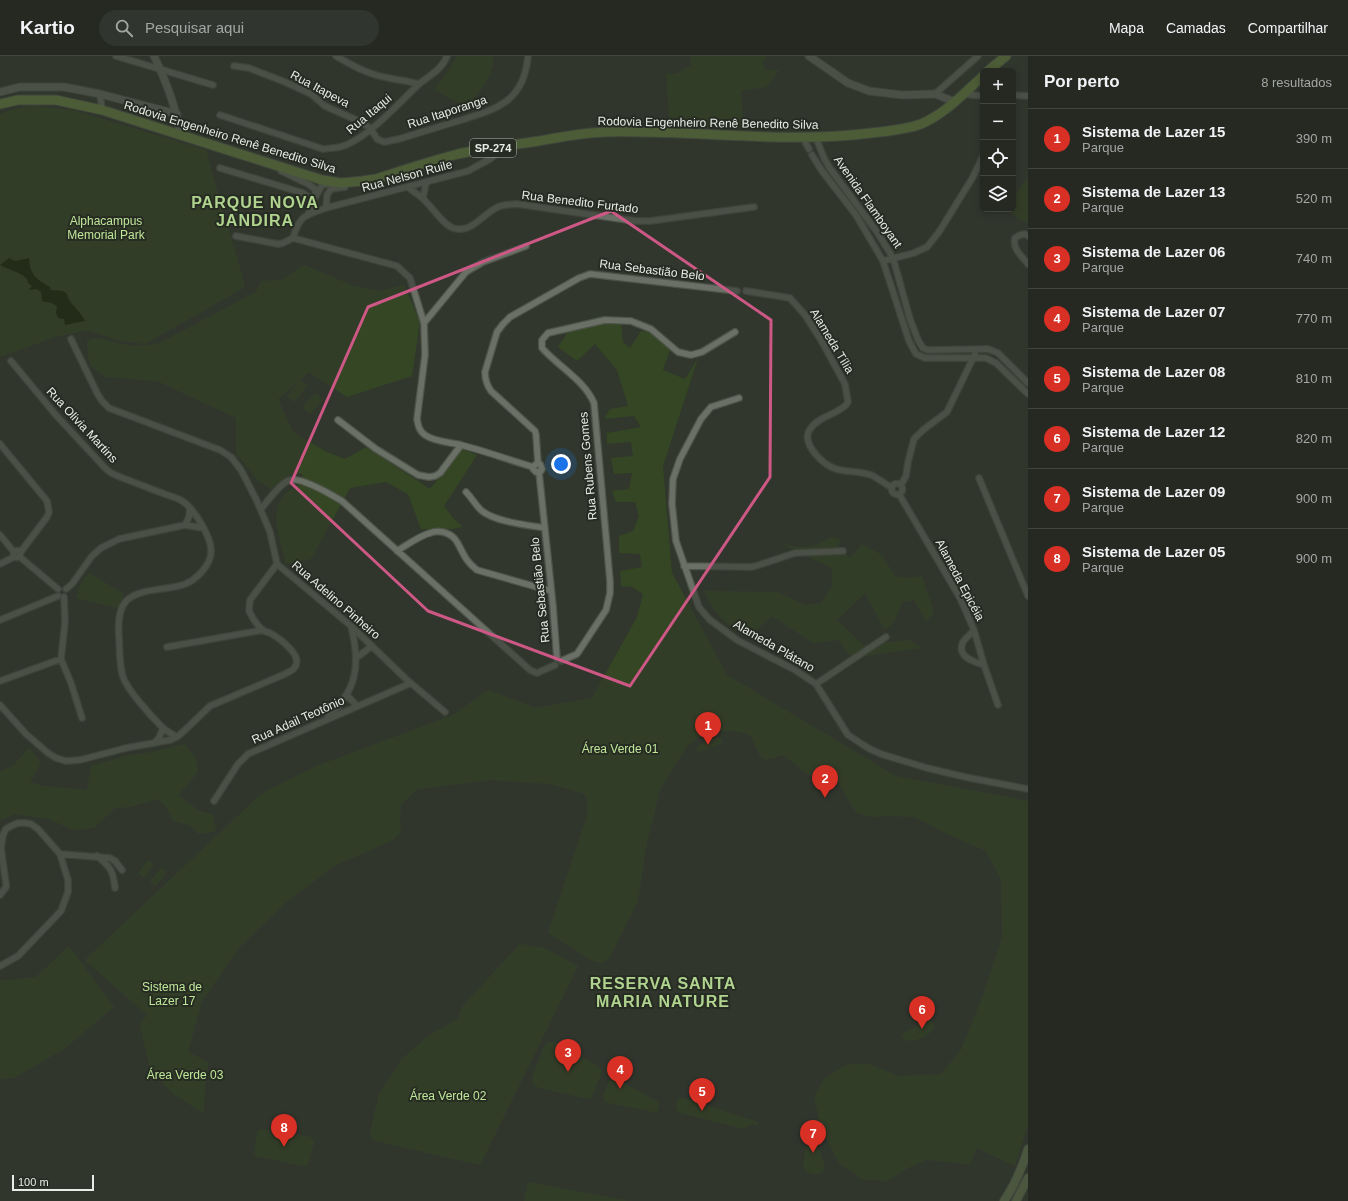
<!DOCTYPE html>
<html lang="pt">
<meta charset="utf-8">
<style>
body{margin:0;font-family:Helvetica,sans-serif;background:#31352f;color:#f1f3f6}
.controls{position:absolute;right:12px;top:12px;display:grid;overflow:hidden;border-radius:6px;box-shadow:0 2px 6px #0003}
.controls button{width:36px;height:36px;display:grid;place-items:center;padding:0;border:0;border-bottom:1px solid #424540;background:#252922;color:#f1f3f6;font:20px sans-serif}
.scale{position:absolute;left:12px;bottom:10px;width:82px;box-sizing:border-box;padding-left:4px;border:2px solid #e8ece6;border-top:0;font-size:11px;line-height:14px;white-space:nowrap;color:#e8ece6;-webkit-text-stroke:3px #272c23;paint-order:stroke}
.you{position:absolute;left:561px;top:408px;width:14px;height:14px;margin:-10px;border:3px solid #fff;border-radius:50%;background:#1a73e8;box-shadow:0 0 0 6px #1a73e833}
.badge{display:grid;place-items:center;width:26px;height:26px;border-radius:50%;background:#d93025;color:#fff;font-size:13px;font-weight:700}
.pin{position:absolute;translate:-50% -33px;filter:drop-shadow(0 1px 2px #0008)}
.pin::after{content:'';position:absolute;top:21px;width:14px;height:12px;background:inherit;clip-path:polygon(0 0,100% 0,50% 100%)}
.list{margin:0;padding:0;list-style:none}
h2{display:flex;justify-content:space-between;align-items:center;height:52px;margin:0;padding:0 16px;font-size:17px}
h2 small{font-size:13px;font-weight:400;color:#a3a6a5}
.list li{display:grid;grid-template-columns:26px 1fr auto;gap:12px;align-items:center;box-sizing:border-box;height:60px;padding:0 16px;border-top:1px solid #424540}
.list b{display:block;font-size:15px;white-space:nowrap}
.list p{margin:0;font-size:13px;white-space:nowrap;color:#a3a6a5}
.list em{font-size:13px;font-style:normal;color:#a3a6a5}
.icon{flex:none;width:22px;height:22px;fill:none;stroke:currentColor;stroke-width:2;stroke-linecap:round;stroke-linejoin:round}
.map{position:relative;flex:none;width:1028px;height:1145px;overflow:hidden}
header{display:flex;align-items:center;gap:24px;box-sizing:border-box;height:56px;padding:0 20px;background:#252922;border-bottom:1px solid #424540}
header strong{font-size:19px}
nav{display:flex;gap:22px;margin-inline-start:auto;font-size:14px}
.search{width:280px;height:36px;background:#31352f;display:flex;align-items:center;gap:10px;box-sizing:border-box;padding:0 14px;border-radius:22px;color:#a3a6a5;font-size:15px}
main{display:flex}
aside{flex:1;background:#252922}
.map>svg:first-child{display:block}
.green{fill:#344623}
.water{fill:#102000}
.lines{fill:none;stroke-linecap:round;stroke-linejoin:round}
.minor-casing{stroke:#4f544b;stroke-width:8}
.tertiary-casing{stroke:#4f544b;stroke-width:9}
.secondary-casing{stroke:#4f544b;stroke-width:10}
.primary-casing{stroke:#4f544b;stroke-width:11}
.minor{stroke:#6a7065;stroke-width:5.5}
.tertiary{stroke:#6a7065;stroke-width:7}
.secondary{stroke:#6a7d54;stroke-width:8}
.primary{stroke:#6a8a42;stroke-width:9}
.marked{fill:none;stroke:#cd5885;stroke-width:3;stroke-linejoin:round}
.labels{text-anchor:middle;stroke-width:4;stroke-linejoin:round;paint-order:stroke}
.shield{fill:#272c23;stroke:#aeb2ac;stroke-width:1}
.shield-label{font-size:11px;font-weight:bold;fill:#e8ece6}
.street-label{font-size:12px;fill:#e8ece6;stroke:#272c23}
.park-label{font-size:12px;fill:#bfe799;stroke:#272c23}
.district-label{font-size:16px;font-weight:bold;letter-spacing:1px;fill:#b0d48f;stroke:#272c23}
</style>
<header>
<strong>Kartio</strong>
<div class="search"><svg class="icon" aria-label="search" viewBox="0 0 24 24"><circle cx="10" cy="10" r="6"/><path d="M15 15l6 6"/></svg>Pesquisar aqui</div>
<nav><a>Mapa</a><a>Camadas</a><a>Compartilhar</a></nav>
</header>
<main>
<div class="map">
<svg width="1028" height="1145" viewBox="0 0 1028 1145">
<rect width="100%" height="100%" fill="#31372d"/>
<!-- green -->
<path class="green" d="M457,0H493C495,17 480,36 469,47H460L434,34L449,14Z
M690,0H767L762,7L766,14H779L766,31L741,35L744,70L670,71L666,18H676L691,9Z
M33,50L73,54L206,94C218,140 233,185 245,231L145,288L117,284L88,274L55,281L0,301V58L14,53Z
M1028,121V168L1005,153H1013V142Z
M304,209L354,230L379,235L404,229L420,266L412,320L347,341L309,316L300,324L307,330L294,346L287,340L299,325L278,343L293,376L325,395L345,403L366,391L430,433L462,393L477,399L444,450L453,462L463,471L452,473H421L408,438L386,426L350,432L311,503L286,508C282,491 269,457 282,442C288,435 297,429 304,424L301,417L285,421L271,433L258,425L236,397V362L157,325L105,321L91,310L88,300L87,285L96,282L132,290L158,288L256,236L261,225L282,224Z
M601,260L621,267L623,286L630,292L641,275L652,277L670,294L663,314L685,323L698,302L663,410L672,517L727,619L896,720L1028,745V1068L1015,1110L977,1092L970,1108L926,1104L908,1112L887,1125L862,1123L839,1107L821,1072L814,1041L824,1023L846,1009L866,1007L898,1020L941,1018L961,994L982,942L1002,882L1001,823L986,795L947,778L915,761L889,760L871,761L857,757L848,744L839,727L825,719H808L784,699L765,704L761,702L750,679L735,675H708L687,690L660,734L646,791L638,845L609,903L601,907L591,904L548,877L587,760L588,749L585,738L551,728L491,724L418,733L413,737L401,749L400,761L401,774L398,780L389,786L334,810L284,848L238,893L202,945L188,996L208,1006L203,1057L173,1038L150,1012L140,969L147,959L85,904L261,738L314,711L453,659L488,634L536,652L592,642L637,561L643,538L632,531L621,530L620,515L642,511L640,498L619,497V480L633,475L639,460L635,446H616L612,435L629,433L632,417L614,418L611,402L633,400L631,386L607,388V377L641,371L634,360L604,363L610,353L628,350L617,314L595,288L577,305L558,291L573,268Z
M315,337L323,344L310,358L302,352Z
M831,481L841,483L837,492L850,502L862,488L882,499L895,520L908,522L922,520L934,556L926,566L914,544L902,546L895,565L885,574L865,537L837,564L863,589L909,584L922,592L858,601L849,599L839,584L813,587L772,560L748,582L725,566L714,554L704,535L777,536L805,549L821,547L832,531V512L782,488C804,492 811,494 831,481Z
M89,517L124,538L118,552L76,542L81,526Z
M716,682H721L722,684V687L700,696L696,694L697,691L704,686Z
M185,688L195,701L198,716L178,739L199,755L213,759L216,775L199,778L190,769L173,765L166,751L158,743L130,751L115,752L94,772L73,774L49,763L15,758L0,764V717L1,715L13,710L29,692L41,706L30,726L43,730L87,734L91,710L126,700L152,696Z
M148,804L154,808L144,822L138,817Z
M161,812L166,816L156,830L150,826Z
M520,888L544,892L578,910L480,1109L372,1084L370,1076L379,1038L402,1003L428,980L458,963L462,951Z
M69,890L114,951L64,993L14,1022L0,1023V925L36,921Z
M928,964C932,965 934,967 935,971C929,980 915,987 904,984L902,980L904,977Z
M549,986L556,987L597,1010L601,1014V1018L591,1042L587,1043L537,1031L533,1027L532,1022L543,992L546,988Z
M613,1023H617L658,1046L659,1049L657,1056H654L609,1047L605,1045L603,1041L609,1025Z
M679,1041L758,1066V1069L752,1068L743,1073L681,1057L677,1054L676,1048Z
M262,1073L311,1081L314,1086L308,1109L304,1110L255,1100L254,1095L258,1075Z
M810,1082H812L815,1084L825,1110L824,1115C816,1121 809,1119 803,1111L807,1084Z
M528,1126L629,1145H524Z"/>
<!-- water -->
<path class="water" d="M9,202L15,205L29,202C30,219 36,223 50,231L51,234L63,235L67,238C68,247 82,256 85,265L65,269L64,263L58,262L56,257L57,250L51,247L42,245L41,236L37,233L29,234L32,230L28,227L27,223C20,216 9,214 0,209Z"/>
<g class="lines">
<!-- minor casing -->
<g class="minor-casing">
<path id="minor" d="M116,0L213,29
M336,0C348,7 359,14 373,18C386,23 404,24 419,28
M234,10L249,12L285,26L311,38L325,50L363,67L371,73L377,83L384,86L399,83C419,77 438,71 458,65C497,53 524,46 528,0
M100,38L102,54
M935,38L978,0
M964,38L983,40
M1013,39L1028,40
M220,59L323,93C333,92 343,92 352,86C375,74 398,48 417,30C428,20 442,14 447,0
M803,82L809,93
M816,82L824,102L829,111L877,176L893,202L910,263L918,284L923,292L928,294L988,293L998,297L1028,327
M812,99L822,115L856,159L883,205L909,285L916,298L925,302H986L996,307L1028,338
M220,112L303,137C313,143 314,149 308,158
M281,115L308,128L315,133L316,140L312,147
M408,131C412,135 418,138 422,142C432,150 442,168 453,172C471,178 482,159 496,152C502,148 510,149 517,148L635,165H650L754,151
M316,140L322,129L331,128
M423,142L426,127
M326,152L327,139L331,133L345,131
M236,180L278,188L283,187L293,182L397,210L410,222L424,267L425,299L417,363C418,369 419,375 425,379C435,386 450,386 461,389C485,395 509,404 533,411
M1028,180L1025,178L1020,179L1015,182C1012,193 1022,200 1028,208
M293,182C300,159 304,160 326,152L468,115L490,103L505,91
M883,205L914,197L927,191L939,176L973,121L983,100
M746,235L790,242L805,259L821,284L845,328L848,346L846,349C836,359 819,360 811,372C806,378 807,383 810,390C816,401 828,412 840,414C851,416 860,415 871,419C878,422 885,428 892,432
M424,267L466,216L483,206L526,190
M71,283L97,337L102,345L109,352L220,394L231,401L241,414L257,445L270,476L277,508L351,570L406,623L445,656
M11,305L55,358L105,412L111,417L120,421C134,426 148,432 162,437C168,440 177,441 182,445C194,452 212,482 211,496C211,509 196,524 185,528C167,535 143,531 127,544C118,553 118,570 119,582C120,594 119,609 123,621C128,635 151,660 162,671C166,675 172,678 177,681
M739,342L711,351L701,363L680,403L673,423L672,448L676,485L699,551L709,563L737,584L795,614L816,628L848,679L868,692L881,698L927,712L965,721L1028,733
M338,364L376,393L418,419L429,421L435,420L440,417L461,389
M0,388L47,445L49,456L47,461L20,497
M538,407L536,408L533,411V413L536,416L541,415L542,413L540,408L538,407L536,379L535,375L491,335C486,328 485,323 485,316L497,276L503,268L510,261L579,222L590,218L737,235
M539,416L553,550L557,603
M979,422L1028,540
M891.5 433a5.5 5.5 0 1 1 11 0a5.5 5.5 0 1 1-11 0Z
M901,429L906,420L908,406L914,383L923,374L947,356L975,298
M466,436C472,442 476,450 482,455C496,466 528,469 545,472
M899,438L960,542L974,574L984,609L998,649
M261,453C267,446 281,426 290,424C302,421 332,439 342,445L530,614L537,617L555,609
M185,469L203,472
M0,479L14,496
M13.5 498a3.5 3.5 0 1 1 7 0a3.5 3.5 0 1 1-7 0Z
M397,495C407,489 419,480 430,477C439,473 452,477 457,486C464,498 465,505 477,514L551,535
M20,501L58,533
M0,508L14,501
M684,510L751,511L756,510L795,497L843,495
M66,533L72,528L92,500L101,492L119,483L185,469L189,461L190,452
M64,541L65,566L61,603L71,627L82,662
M0,564L58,540
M974,574C971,578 965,582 963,586C956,601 975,606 984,609
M167,591L263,574
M356,602L372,590
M561,605L577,598L606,554L610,537V525L594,347C584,324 559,311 542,292V284L548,277L605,264L631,265L651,273L678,296L691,299L702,296L735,276
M0,625L61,603
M816,628L886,581
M347,639L357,650
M0,649L26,678L48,697L56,702L66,705L80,704L126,692L170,684L177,681L185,674L210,650L285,618C288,616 293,615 295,611C303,599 279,582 270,577C268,576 266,576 264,575C258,571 252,561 249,555L250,544L277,508
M327,662C357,634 361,610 351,570
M154,687L159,682L163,672
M214,745L238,708L248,698L411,627
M60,798L110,802L115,805L122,814
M97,800C111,811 113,815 115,832
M0,839L6,831V828L1,792L3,779L6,773L11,770L18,767H25L31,768L38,773L60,798L68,824V836L61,855L18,900L0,910"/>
</g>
<!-- tertiary casing -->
<g class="tertiary-casing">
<path id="tertiary" d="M154,0C166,25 176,50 180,78
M809,0L848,27L869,35L902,39L935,38L955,46
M0,36L20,31H64L100,38L177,58"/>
</g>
<!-- secondary casing -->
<g class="secondary-casing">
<path id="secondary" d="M1004,1145C1015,1129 1022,1112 1028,1093
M1016,1145L1028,1122"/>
</g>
<!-- primary casing -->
<g class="primary-casing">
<path id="primary" d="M988,15L1006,0
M0,48L18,44H56L102,54L322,124L341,127L362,125L376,123C403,114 431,105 458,98C485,92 512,89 539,85C562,81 585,76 608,76C696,74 784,88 871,77C887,75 905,74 921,68C945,58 964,37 983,20"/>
</g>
<!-- minor -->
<use href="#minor" class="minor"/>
<!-- tertiary -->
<use href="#tertiary" class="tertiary"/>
<!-- secondary -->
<use href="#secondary" class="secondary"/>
<!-- primary -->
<use href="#primary" class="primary"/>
</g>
<!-- marked area -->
<path d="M0 0H1028V1145H0ZM611,155L771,264L770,421L630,630L428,555L291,427L368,251Z" fill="#31372d" fill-opacity=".55" fill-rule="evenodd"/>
<path class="marked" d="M611,155L771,264L770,421L630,630L428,555L291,427L368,251Z"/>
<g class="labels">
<!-- shield labels -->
<rect class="shield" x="470" y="83" width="46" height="18" rx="3"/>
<g class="shield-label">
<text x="493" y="96">SP-274</text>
</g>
<!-- street labels -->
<g class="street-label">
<text transform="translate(320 33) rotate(28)" y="4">Rua Itapeva</text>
<text transform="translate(447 56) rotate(-18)" y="4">Rua Itaporanga</text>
<text transform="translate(369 58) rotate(-40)" y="4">Rua Itaqui</text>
<text transform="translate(708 67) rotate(1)" y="4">Rodovia Engenheiro Renê Benedito Silva</text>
<text transform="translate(230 81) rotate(17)" y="4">Rodovia Engenheiro Renê Benedito Silva</text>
<text transform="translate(407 120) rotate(-15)" y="4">Rua Nelson Ruile</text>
<text transform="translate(580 146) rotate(7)" y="4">Rua Benedito Furtado</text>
<text transform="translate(868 146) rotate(55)" y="4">Avenida Flamboyant</text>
<text transform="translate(652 214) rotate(7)" y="4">Rua Sebastião Belo</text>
<text transform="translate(832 285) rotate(59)" y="4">Alameda Tília</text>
<text transform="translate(82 369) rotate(47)" y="4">Rua Olivia Martins</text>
<text transform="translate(588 410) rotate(-95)" y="4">Rua Rubens Gomes</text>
<text transform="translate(960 524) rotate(62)" y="4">Alameda Epicéia</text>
<text transform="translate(540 534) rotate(-96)" y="4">Rua Sebastião Belo</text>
<text transform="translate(336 544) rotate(41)" y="4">Rua Adelino Pinheiro</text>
<text transform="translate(774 590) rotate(30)" y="4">Alameda Plátano</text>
<text transform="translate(298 664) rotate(-24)" y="4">Rua Adail Teotônio</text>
</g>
<!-- park labels -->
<g class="park-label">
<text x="106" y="169">Alphacampus<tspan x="106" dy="14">Memorial Park</tspan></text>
<text x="620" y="697">Área Verde 01</text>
<text x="172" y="935">Sistema de<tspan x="172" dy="14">Lazer 17</tspan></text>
<text x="185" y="1023">Área Verde 03</text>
<text x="448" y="1044">Área Verde 02</text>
</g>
<!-- district labels -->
<g class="district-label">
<text x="255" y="152">PARQUE NOVA<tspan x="255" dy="18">JANDIRA</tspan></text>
<text x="663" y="933">RESERVA SANTA<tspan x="663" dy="18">MARIA NATURE</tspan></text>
</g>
</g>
</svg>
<div class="controls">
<button>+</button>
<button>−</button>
<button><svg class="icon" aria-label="locate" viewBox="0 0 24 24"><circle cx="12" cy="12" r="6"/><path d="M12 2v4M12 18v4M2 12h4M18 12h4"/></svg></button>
<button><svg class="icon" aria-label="layers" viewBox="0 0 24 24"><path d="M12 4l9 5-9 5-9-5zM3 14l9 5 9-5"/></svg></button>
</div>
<div class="scale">100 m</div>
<div class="you"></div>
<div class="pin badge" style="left:708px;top:689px">1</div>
<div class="pin badge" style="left:825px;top:742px">2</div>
<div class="pin badge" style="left:568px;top:1016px">3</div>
<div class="pin badge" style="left:620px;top:1033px">4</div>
<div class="pin badge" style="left:702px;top:1055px">5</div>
<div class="pin badge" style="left:922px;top:973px">6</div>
<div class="pin badge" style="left:813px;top:1097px">7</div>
<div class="pin badge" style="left:284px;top:1091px">8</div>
</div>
<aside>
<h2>Por perto<small>8 resultados</small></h2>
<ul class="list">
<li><span class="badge">1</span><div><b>Sistema de Lazer 15</b><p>Parque</p></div><em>390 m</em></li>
<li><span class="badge">2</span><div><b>Sistema de Lazer 13</b><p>Parque</p></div><em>520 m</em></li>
<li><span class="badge">3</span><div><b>Sistema de Lazer 06</b><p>Parque</p></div><em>740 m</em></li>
<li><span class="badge">4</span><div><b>Sistema de Lazer 07</b><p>Parque</p></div><em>770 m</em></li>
<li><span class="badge">5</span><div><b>Sistema de Lazer 08</b><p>Parque</p></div><em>810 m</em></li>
<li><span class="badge">6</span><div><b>Sistema de Lazer 12</b><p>Parque</p></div><em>820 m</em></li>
<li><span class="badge">7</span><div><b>Sistema de Lazer 09</b><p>Parque</p></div><em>900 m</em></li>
<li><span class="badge">8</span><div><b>Sistema de Lazer 05</b><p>Parque</p></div><em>900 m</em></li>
</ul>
</aside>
</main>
